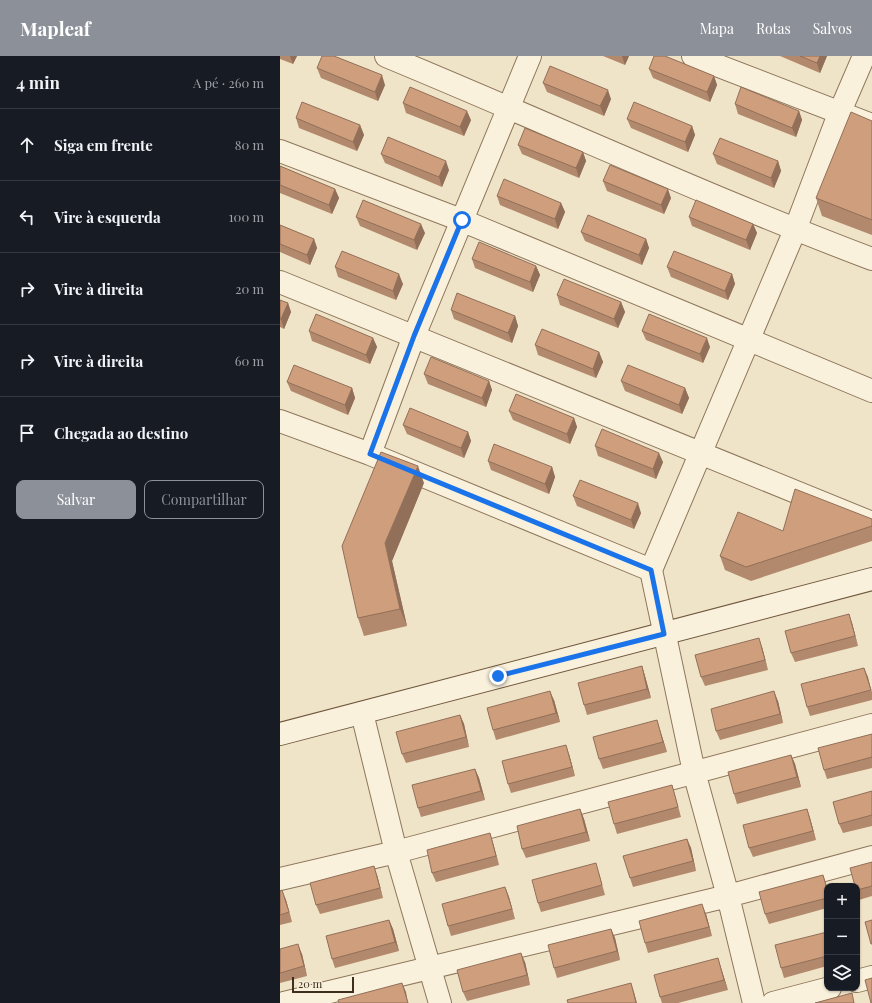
<!DOCTYPE html>
<html lang="pt">
<meta charset="utf-8">
<style>
body{margin:0;font-family:"Playfair Display",serif;background:#20242c;color:#f1f3f6}
.controls{position:absolute;right:12px;bottom:12px;display:grid;overflow:hidden;border-radius:8px;box-shadow:0 1px 3px #0004}
.controls button{width:36px;height:36px;display:grid;place-items:center;padding:0;border:0;border-bottom:1px solid #363941;background:#171b24;color:#f1f3f6;font:20px sans-serif}
.scale{position:absolute;left:12px;bottom:10px;width:62px;box-sizing:border-box;padding-left:4px;border:2px solid #3d2e20;border-top:0;font-size:11px;line-height:14px;white-space:nowrap;color:#3d2e20;-webkit-text-stroke:3px #f7eed8;paint-order:stroke}
.stop{position:absolute;width:12px;height:12px;margin:-9px;border:3px solid #1a73e8;border-radius:50%;background:#fff}
.stop.end{background:#1a73e8;border-color:#fff;box-shadow:0 1px 4px #0008}
.list{margin:0;padding:0;list-style:none}
h2{display:flex;justify-content:space-between;align-items:center;height:52px;margin:0;padding:0 16px;font-size:17px}
h2 small{font-size:13px;font-weight:400;color:#9ea1a6}
.list li{display:grid;grid-template-columns:26px 1fr auto;gap:12px;align-items:center;box-sizing:border-box;height:72px;padding:0 16px;border-top:1px solid #363941}
.list b{display:block;font-size:15px;white-space:nowrap}
.list em{font-size:13px;font-style:normal;color:#9ea1a6}
.actions{display:flex;gap:8px;padding:12px 16px}
.actions a{flex:1;padding:9px 0;border:1px solid #8c9099;border-radius:8px;text-align:center;font-size:14px;color:#8c9099}
.actions .main{background:#8c9099;color:#fff}
.icon{flex:none;width:22px;height:22px;fill:none;stroke:currentColor;stroke-width:2;stroke-linecap:round;stroke-linejoin:round}
.map{position:relative;flex:none;width:592px;height:947px;overflow:hidden}
header{display:flex;align-items:center;gap:24px;box-sizing:border-box;height:56px;padding:0 20px;background:#8c9099;color:#fff}
header strong{font-size:19px}
nav{display:flex;gap:22px;margin-inline-start:auto;font-size:14px}
main{display:flex}
aside{flex:1;background:#171b24}
.map>svg:first-child{display:block}
.lines{fill:none;stroke-linecap:round;stroke-linejoin:round}
.street-casing{stroke:#8d765c;stroke-width:24}
.secondary-casing{stroke:#6f573f;stroke-width:24}
.street{stroke:#faf1dc;stroke-width:22}
.secondary{stroke:#faf1dc;stroke-width:22}
.wall{fill:#b2896c}
.shaded-wall{fill:#916f58}
.building{fill:#cf9f7d;stroke:#916f58}
.route{stroke:#1a73e8;stroke-width:5}
</style>
<header>
<strong>Mapleaf</strong>
<nav><a>Mapa</a><a>Rotas</a><a>Salvos</a></nav>
</header>
<main>
<aside>
<h2>4 min<small>A pé · 260 m</small></h2>
<ul class="list">
<li><svg class="icon" aria-label="ahead" viewBox="0 0 24 24"><path d="M12 20V5M6 11l6-6 6 6"/></svg><div><b>Siga em frente</b></div><em>80 m</em></li>
<li><svg class="icon" aria-label="left" viewBox="0 0 24 24"><path d="M17 20v-9H6M10 6l-5 5 5 5"/></svg><div><b>Vire à esquerda</b></div><em>100 m</em></li>
<li><svg class="icon" aria-label="right" viewBox="0 0 24 24"><path d="M7 20v-9h11M14 6l5 5-5 5"/></svg><div><b>Vire à direita</b></div><em>20 m</em></li>
<li><svg class="icon" aria-label="right" viewBox="0 0 24 24"><path d="M7 20v-9h11M14 6l5 5-5 5"/></svg><div><b>Vire à direita</b></div><em>60 m</em></li>
<li><svg class="icon" aria-label="arrive" viewBox="0 0 24 24"><path d="M6 21V4h12l-3 4 3 4H6"/></svg><div><b>Chegada ao destino</b></div></li>
</ul>
<div class="actions"><a class="main">Salvar</a><a>Compartilhar</a></div>
</aside>
<div class="map">
<svg width="592" height="947" viewBox="0 0 592 947">
<rect width="100%" height="100%" fill="#f0e4c8"/>
<g class="lines">
<!-- street casing -->
<g class="street-casing">
<path id="street" d="M106,0C268,67 428,141 592,203
M413,0L592,69
M0,95L181,164L592,335
M0,226L592,467
M0,365L90,398L371,514L414,716L448,840L474,947
M90,398L134,280L250,0
M371,514L515,174L559,58L584,0
M82,657L116,796L160,947
M0,823L116,796L592,669
M577,925L592,921
M4,947L448,840L592,801
M493,947L550,932"/>
</g>
<!-- secondary casing -->
<g class="secondary-casing">
<path id="secondary" d="M0,678L592,523"/>
</g>
<!-- street -->
<use href="#street" class="street"/>
<!-- secondary -->
<use href="#secondary" class="secondary"/>
</g>
<!-- wall -->
<path class="wall" d="M0,0H17L13,8L0,3Z
M323,0H349L345,9Z
M500,0H547L540,17Z
M37,12L105,29L98,45L41,22Z
M369,13L434,20L437,29L430,46L373,22Z
M263,27L331,43L324,60L267,36Z
M123,47L191,64L184,80L126,57Z
M455,48L519,55L522,64L516,81L458,58Z
M16,62L80,69L84,79L77,95L19,72Z
M347,63L412,70L415,79L408,96L351,72Z
M592,65V179L542,160L536,142Z
M238,89L303,96L306,105L299,122L242,98Z
M101,98L169,114L162,131L105,107Z
M433,98L498,105L501,115L494,132L437,108Z
M0,110L55,133L59,142L52,158L0,137Z
M323,125L391,142L384,158L327,135Z
M217,140L281,147L285,156L278,173L220,149Z
M76,161L145,177L137,194L80,170Z
M409,161L473,168L477,177L470,194L412,170Z
M0,169L34,183L37,192L30,209L0,196Z
M301,176L366,183L369,192L362,209L305,185Z
M192,203L256,210L260,219L253,236L195,212Z
M55,211L123,228L116,244L58,221Z
M387,211L452,218L455,228L448,244L391,221Z
M277,239L341,246L345,256L338,272L280,249Z
M0,244L8,247L11,256L4,273L0,271Z
M171,254L235,260L238,270L232,287L174,263Z
M29,275L93,282L97,291L90,308L32,285Z
M362,275L430,291L423,307L366,284Z
M255,289L319,296L323,306L316,322L258,299Z
M144,318L209,325L212,334L206,351L148,328Z
M341,325L405,332L409,342L402,358L345,335Z
M7,326L72,332L75,342L68,359L11,335Z
M229,355L294,362L297,371L290,388L233,364Z
M123,369L188,376L191,385L184,402L127,378Z
M315,390L383,406L376,423L318,400Z
M208,405L272,411L275,421L269,438L211,414Z
M144,427L112,505L127,570L84,580L78,562Z
M293,440L361,457L354,473L297,450Z
M592,463V485L471,525L445,514L440,500L503,475Z
M569,558L572,567L578,590L515,606L511,597Z
M482,591L488,614L425,630L421,621Z
M362,610L365,620L371,642L307,659L304,649Z
M584,612L592,636V644L530,660L527,651Z
M274,644L280,666L216,684L213,674Z
M498,645L503,667L440,684L436,675Z
M180,659L184,668L189,691L126,707L122,698Z
M377,664L380,674L387,696L323,713L319,703Z
M592,678V712L547,723L544,714Z
M289,698L295,720L231,737L228,728Z
M511,699L515,708L521,731L457,748L454,738Z
M195,713L199,722L205,744L141,761L138,752Z
M392,729L395,739L401,761L337,778L334,768Z
M592,735V770L563,777L559,768Z
M300,753L304,763L310,785L246,802L242,793Z
M527,753L530,762L536,784L473,801L469,792Z
M210,777L213,787L219,809L156,826L152,817Z
M407,783L411,792L416,815L353,831L350,822Z
M592,806V840L579,844L577,838V830Z
M319,817L325,839L261,856L258,847Z
M97,819L103,842L40,858L36,849Z
M543,819L547,830V852L489,868L485,858Z
M225,831L229,841L235,863L171,880L168,870Z
M0,835L6,844L12,866L0,869Z
M426,858L432,880L368,897L365,887Z
M109,864L113,873L119,895L55,912L52,903Z
M331,873L335,882L340,904L277,922L274,912Z
M547,876V910L504,922L501,912Z
M0,893L22,898L27,920L0,927Z
M438,902L441,912L448,934L398,947H382L380,941Z
M245,906L250,929L187,945L183,936Z"/>
<!-- shaded-wall -->
<path class="shaded-wall" d="M10,0H17L13,8Z
M342,0H349L345,9Z
M540,0H547L540,17L537,7Z
M102,19L105,29L98,45L95,36Z
M434,20L437,29L430,46L427,36Z
M328,34L331,43L324,60L320,50Z
M187,55L191,64L184,80L180,71Z
M519,55L522,64L516,81L512,72Z
M80,69L84,79L77,95L73,86Z
M412,70L415,79L408,96L405,86Z
M303,96L306,105L299,122L296,112Z
M166,105L169,114L162,131L159,121Z
M498,105L501,115L494,132L491,122Z
M55,133L59,142L52,158L49,149Z
M388,133L391,142L384,158L381,149Z
M281,147L285,156L278,173L275,163Z
M141,168L145,177L137,194L134,184Z
M473,168L477,177L470,194L466,184Z
M34,183L37,192L30,209L27,199Z
M366,183L369,192L362,209L359,199Z
M256,210L260,219L253,236L250,226Z
M119,218L123,228L116,244L113,235Z
M452,218L455,228L448,244L445,235Z
M341,246L345,256L338,272L334,263Z
M8,247L11,256L4,273L1,263Z
M235,260L238,270L232,287L228,277Z
M93,282L97,291L90,308L86,299Z
M427,282L430,291L423,307L420,298Z
M319,296L323,306L316,322L313,313Z
M209,325L212,334L206,351L202,342Z
M72,332L75,342L68,359L65,349Z
M405,332L409,342L402,358L399,349Z
M294,362L297,371L290,388L287,378Z
M188,376L191,385L184,402L181,392Z
M379,397L383,406L376,423L373,413Z
M138,410L144,427L112,505L127,570L120,553L105,487Z
M272,411L275,421L269,438L265,428Z
M358,447L361,457L354,473L351,464Z
M569,558L572,567L578,590L575,580Z
M479,582L482,591L488,614L485,604Z
M362,610L365,620L371,642L367,633Z
M584,612L588,621L592,638L591,634Z
M270,635L274,644L280,666L276,657Z
M494,635L498,645L503,667L500,658Z
M180,659L184,668L189,691L186,681Z
M377,664L380,674L387,696L383,686Z
M286,689L289,698L295,720L292,711Z
M511,699L515,708L521,731L517,721Z
M195,713L199,722L205,744L201,735Z
M300,753L304,763L310,785L306,776Z
M527,753L530,762L536,784L533,775Z
M210,777L213,787L219,809L216,800Z
M407,783L411,792L416,815L413,805Z
M94,810L97,819L103,842L100,832Z
M225,831L229,841L235,863L232,853Z
M2,834L6,844L12,866L9,856Z
M422,848L426,858L432,880L429,871Z
M109,864L113,873L119,895L115,886Z
M331,873L335,882L340,904L337,895Z
M18,888L22,898L27,920L24,910Z
M241,897L245,906L250,929L247,919Z
M438,902L441,912L448,934L444,924Z
M122,927L126,936L128,947Z
M351,927L354,936L357,947H356Z"/>
<!-- building -->
<path class="building" d="M42,0H54L102,19L95,36L37,12Z
M374,0H385L434,20L427,36L369,13Z
M520,0H540L537,7Z
M270,10L328,34L320,50L263,27Z
M130,31L187,55L180,71L123,47Z
M461,31L519,55L512,72L455,48Z
M22,46L80,69L73,86L16,62Z
M354,46L412,70L405,86L347,63Z
M571,56L592,65V164L536,142Z
M245,72L303,96L296,112L238,89Z
M108,81L166,105L159,121L101,98Z
M440,82L498,105L491,122L433,98Z
M330,109L388,133L381,149L323,125Z
M0,110L55,133L49,149L0,129Z
M224,123L281,147L275,163L217,140Z
M83,144L141,168L134,184L76,161Z
M416,144L473,168L466,184L409,161Z
M308,159L366,183L359,199L301,176Z
M0,169L34,183L27,199L0,188Z
M199,186L256,210L250,226L192,203Z
M62,195L119,218L113,235L55,211Z
M394,195L452,218L445,235L387,211Z
M284,223L341,246L334,263L277,239Z
M177,237L235,260L228,277L171,254Z
M0,244L8,247L1,263H0Z
M36,258L93,282L86,299L29,275Z
M369,258L427,282L420,298L362,275Z
M262,273L319,296L313,313L255,289Z
M151,301L209,325L202,342L144,318Z
M14,309L72,332L65,349L7,326Z
M348,309L405,332L399,349L341,325Z
M236,338L294,362L287,378L229,355Z
M130,352L188,376L181,392L123,369Z
M322,373L379,397L373,413L315,390Z
M214,388L272,411L265,428L208,405Z
M101,396L138,410L105,487L120,553L78,562L62,490Z
M300,424L358,447L351,464L293,440Z
M515,433L592,463V470L466,511L440,500L458,456L503,475Z
M569,558L575,580L511,597L505,575Z
M479,582L485,604L421,621L415,599Z
M362,610L367,633L304,649L298,627Z
M584,612L591,634L527,651L521,628Z
M270,635L276,657L213,674L207,652Z
M494,635L500,658L436,675L431,653Z
M180,659L186,681L122,698L116,676Z
M377,664L383,686L319,703L313,681Z
M592,678V701L544,714L538,692Z
M286,689L292,711L228,728L222,705Z
M511,699L517,721L454,738L448,716Z
M195,713L201,735L138,752L132,729Z
M392,729L398,751L334,768L328,746Z
M592,735V759L559,768L553,746Z
M300,753L306,776L242,793L237,770Z
M527,753L533,775L469,792L463,769Z
M210,777L216,800L152,817L147,794Z
M407,783L413,805L350,822L343,800Z
M592,806V830L577,834V830H575L570,812Z
M316,807L322,829L258,847L252,824Z
M94,810L100,832L36,849L30,827Z
M543,819L547,833V842L485,858L479,836Z
M225,831L232,853L168,870L162,848Z
M2,834L9,856L0,859V835Z
M422,848L429,871L365,887L359,865Z
M109,864L115,886L52,903L46,880Z
M592,864V888H591L585,866Z
M331,873L337,895L274,912L268,889Z
M547,876V900L501,912L495,889Z
M18,888L24,910L0,917V893Z
M241,897L247,919L183,936L177,914Z
M438,902L444,924L380,941L374,919Z
M592,922V947H591L585,924Z
M122,927L128,947H59L58,944Z
M351,927L356,947H288L287,944Z
M572,937L574,947H535Z"/>
<g class="lines">
<!-- route -->
<path class="route" d="M182,164L134,280L90,398L371,514L384,578L218,620"/>
</g>
</svg>
<div class="controls">
<button>+</button>
<button>−</button>
<button><svg class="icon" aria-label="layers" viewBox="0 0 24 24"><path d="M12 4l9 5-9 5-9-5zM3 14l9 5 9-5"/></svg></button>
</div>
<div class="scale">20 m</div>
<div class="stop" style="left:182px;top:164px"></div>
<div class="stop end" style="left:218px;top:620px"></div>
</div>
</main>
